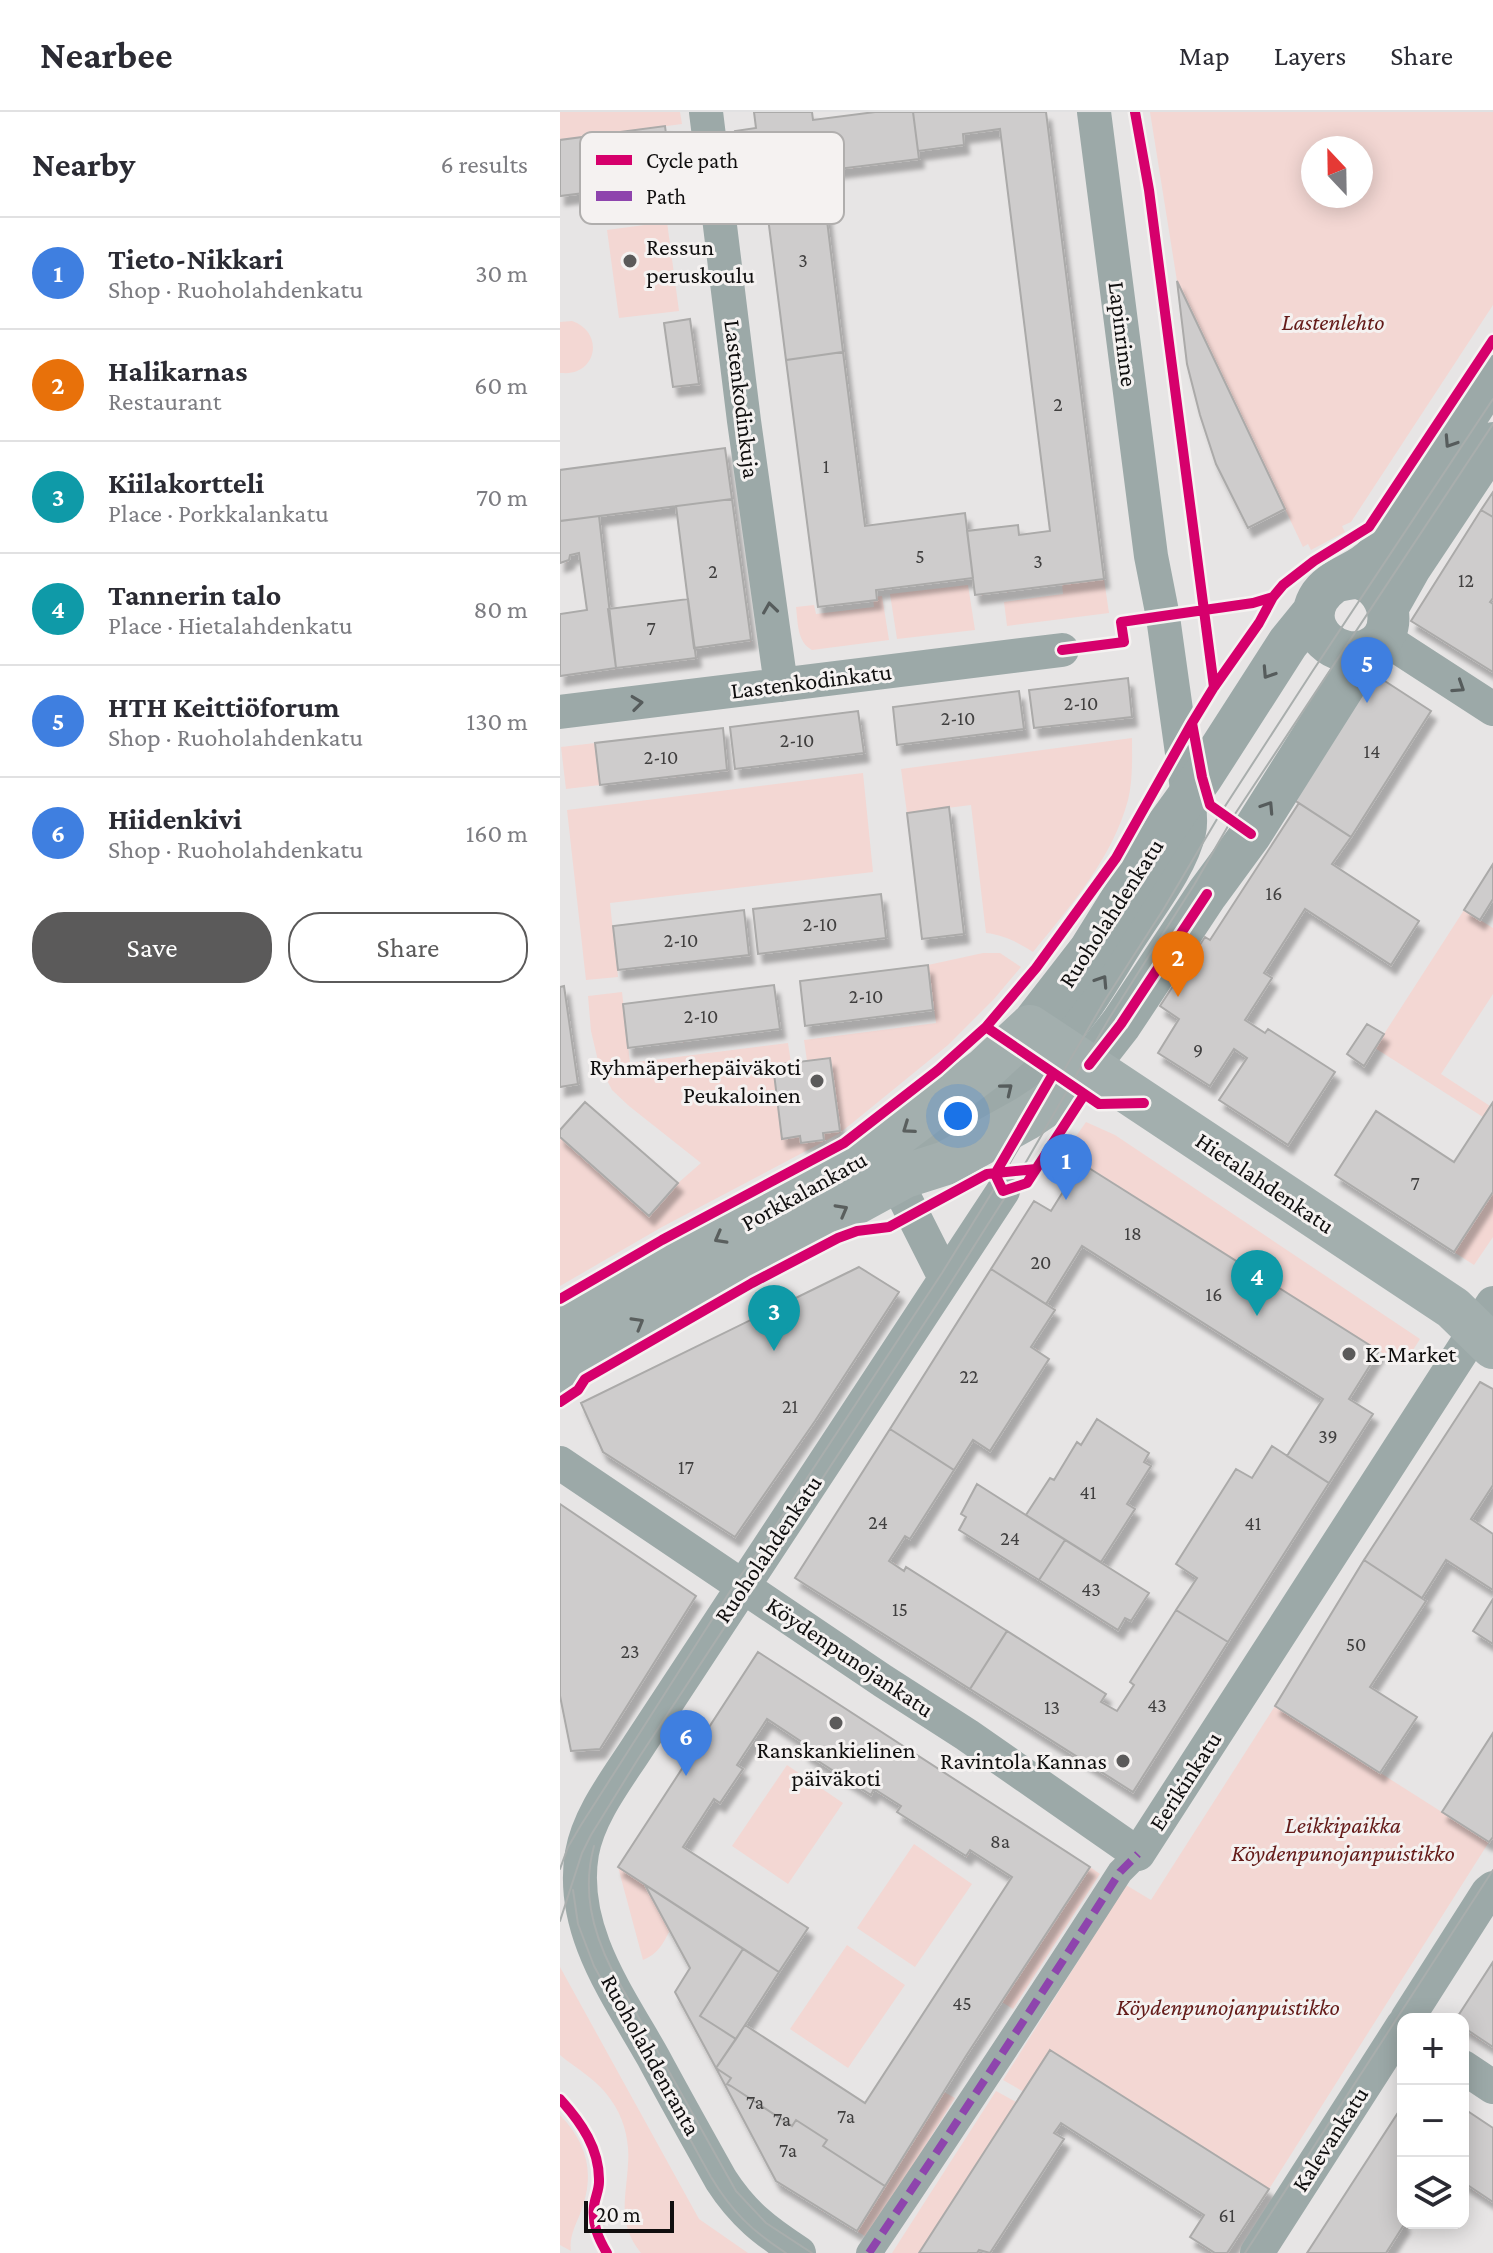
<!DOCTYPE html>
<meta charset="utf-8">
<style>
body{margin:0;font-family:"Crimson Pro",serif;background:#f7f7f7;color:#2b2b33}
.controls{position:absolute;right:24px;bottom:24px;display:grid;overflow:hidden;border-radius:16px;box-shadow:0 4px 20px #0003}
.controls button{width:72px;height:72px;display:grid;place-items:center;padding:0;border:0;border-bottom:2px solid #e1e1e2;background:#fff;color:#2b2b33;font:40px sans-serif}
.compass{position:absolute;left:741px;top:24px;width:72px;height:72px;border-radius:50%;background:#fff;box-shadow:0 4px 20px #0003;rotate:338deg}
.scale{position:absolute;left:24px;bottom:20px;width:90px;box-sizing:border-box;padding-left:8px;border:4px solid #100f0f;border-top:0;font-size:22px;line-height:28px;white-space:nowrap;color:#100f0f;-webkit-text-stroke:6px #f5f2f1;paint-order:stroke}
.you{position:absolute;left:398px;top:1004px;width:28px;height:28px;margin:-20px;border:6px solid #fff;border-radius:50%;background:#1a73e8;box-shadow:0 0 0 12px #1a73e833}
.badge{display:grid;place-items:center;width:52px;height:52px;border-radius:50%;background:#5b5a5a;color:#fff;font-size:26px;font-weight:700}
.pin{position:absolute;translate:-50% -66px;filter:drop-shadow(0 2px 4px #0008)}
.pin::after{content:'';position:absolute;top:42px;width:28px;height:24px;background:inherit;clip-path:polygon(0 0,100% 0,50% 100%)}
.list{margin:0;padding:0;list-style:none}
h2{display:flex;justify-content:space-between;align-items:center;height:104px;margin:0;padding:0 32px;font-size:34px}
h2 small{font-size:26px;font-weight:400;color:#7c7c81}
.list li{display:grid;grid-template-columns:52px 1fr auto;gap:24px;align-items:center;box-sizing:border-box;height:112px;padding:0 32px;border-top:2px solid #e1e1e2}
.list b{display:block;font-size:30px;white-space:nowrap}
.list p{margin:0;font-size:26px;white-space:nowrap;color:#7c7c81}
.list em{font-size:26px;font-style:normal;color:#7c7c81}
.actions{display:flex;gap:16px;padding:24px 32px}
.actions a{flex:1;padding:18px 0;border:2px solid #5b5a5a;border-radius:32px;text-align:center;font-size:28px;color:#5b5a5a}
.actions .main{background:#5b5a5a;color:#fff}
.icon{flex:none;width:44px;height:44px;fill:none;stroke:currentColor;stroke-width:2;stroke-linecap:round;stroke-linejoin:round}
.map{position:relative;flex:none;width:933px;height:2141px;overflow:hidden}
header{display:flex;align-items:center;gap:48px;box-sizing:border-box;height:112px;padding:0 40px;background:#fff;border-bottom:2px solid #e1e1e2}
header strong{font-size:38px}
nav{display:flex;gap:44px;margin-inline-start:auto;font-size:28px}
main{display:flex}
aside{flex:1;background:#fff}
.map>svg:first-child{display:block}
.green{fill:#f3d7d3;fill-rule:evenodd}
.building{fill:#cecccc;stroke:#abaaa9;stroke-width:2;filter:url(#shadow)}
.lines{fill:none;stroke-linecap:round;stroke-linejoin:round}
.pedestrian{stroke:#9ca9a8;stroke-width:26}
.minor{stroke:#9ca9a8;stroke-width:34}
.tertiary{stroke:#9ca9a8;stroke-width:42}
.secondary{stroke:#a3afae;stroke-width:44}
.tram{stroke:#a9aead;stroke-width:2}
.quiet{stroke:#8e44ad;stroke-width:8;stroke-dasharray:16 8;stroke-linecap:butt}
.cycleway-casing{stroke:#f5f2f1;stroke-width:15}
.cycleway{stroke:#d6006c;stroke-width:10}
.oneway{stroke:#565c5c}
.oneway2{stroke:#5a5f5e}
.poi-dot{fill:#5b5a5a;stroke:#f5f2f1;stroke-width:3}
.labels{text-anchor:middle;stroke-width:6;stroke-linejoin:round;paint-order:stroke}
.number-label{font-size:20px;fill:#403f3f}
.poi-label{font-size:24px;fill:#100f0f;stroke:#f5f2f1;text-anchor:start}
.park-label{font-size:24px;font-style:italic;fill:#641b19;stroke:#f5f2f1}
.street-label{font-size:24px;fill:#100f0f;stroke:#f5f2f1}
.key{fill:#f5f2f1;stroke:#b0aead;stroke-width:2}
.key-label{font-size:22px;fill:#100f0f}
</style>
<header>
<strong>Nearbee</strong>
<nav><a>Map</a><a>Layers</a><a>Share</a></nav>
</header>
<main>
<aside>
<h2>Nearby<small>6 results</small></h2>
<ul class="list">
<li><span class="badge" style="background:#3f7fe0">1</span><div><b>Tieto-Nikkari</b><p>Shop · Ruoholahdenkatu</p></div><em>30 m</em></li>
<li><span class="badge" style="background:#e8710a">2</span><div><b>Halikarnas</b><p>Restaurant</p></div><em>60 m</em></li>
<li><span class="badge" style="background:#0f9aa8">3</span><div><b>Kiilakortteli</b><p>Place · Porkkalankatu</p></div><em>70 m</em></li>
<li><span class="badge" style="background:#0f9aa8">4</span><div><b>Tannerin talo</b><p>Place · Hietalahdenkatu</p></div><em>80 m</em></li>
<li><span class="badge" style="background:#3f7fe0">5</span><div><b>HTH Keittiöforum</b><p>Shop · Ruoholahdenkatu</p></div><em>130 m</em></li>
<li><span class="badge" style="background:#3f7fe0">6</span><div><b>Hiidenkivi</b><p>Shop · Ruoholahdenkatu</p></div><em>160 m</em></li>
</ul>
<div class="actions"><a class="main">Save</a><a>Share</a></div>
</aside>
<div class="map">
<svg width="933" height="2141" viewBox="0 0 933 2141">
<defs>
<filter id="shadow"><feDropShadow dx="5" dy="9" stdDeviation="2" flood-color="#0004"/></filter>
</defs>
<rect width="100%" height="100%" fill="#e7e5e5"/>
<!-- green -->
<path class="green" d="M0,0H120L122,12L0,28Z
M590,0H933V193L791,410L782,414L785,420L751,438L748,432L743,435L617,169ZM753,36H801V84H753Z
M107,110L119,199L59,206L47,118Z
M12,209C45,220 37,264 2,261H0V210Z
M544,467L549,501L447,514L444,490L503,482L502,472Z
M408,473L415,518L337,527L330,482Z
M322,484L329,528L252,538C237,530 238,511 236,495L254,493L256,502L314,495L313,485Z
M572,626C572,646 573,668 568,688C553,745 510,795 473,840C457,830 444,823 426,821L411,693L347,701L341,657Z
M35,631L40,673L6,677L1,635Z
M303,661L313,760L50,791L58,865L26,868L7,698Z
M904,798L933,816V882L881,962L930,994L923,1005L815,936Z
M423,841H440L461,855L434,887L388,933L280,1021L102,1115L0,1174V1025L89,1104L118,1071L141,1051L69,994L52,978L39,953L31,919L28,884L62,880L70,951L228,931L231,951L213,954L222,1026L240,1024L242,1031L264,1028L263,1021L280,1019L270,946L247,949L244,928L376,911L368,853Z
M526,1010L555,1023L860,1227L843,1254L505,1040Z
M933,1080V1125L914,1153L894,1140Z
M715,1594L929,1730L709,2077L464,1980L443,1968L566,1773L591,1788Z
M227,1653L283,1691L228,1772L172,1734Z
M354,1732L412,1772L355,1855L297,1816Z
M58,1755L85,1773L110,1818C103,1832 98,1842 83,1848Z
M530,1755L540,1762L453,1897L442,1890Z
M287,1833L345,1873L288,1956L230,1917Z
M0,1855L139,2107L188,2141H81C57,2111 66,2087 68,2052C70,2030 64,2006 51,1988C38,1968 18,1958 0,1943Z
M436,1979L458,1991L359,2141H332Z
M384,1980L395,1986L308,2126L297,2119Z
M0,2003C29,2033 35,2064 20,2102C15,2114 9,2126 11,2139L0,2133Z"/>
<!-- building -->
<path class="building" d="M194,0H252L253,8L315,0H353L359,47L261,59L283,240L226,248L203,66L181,69L175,19L196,16Z
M353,0H486L544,467L415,483L407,419L458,413L459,423L490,419L440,17L403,22L404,33L358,39Z
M105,14L112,70L0,84V28Z
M617,169L725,397L688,416L656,352L640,303L627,252Z
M130,207L139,272L113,275L104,211Z
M283,240L305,414L405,401L413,466L316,478L317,488L258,495L226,248Z
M165,336L172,387L0,409V358Z
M933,380V405L921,398Z
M172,387L191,528L134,536L116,394Z
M921,398L933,405V486L930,490L933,492V560L851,509Z
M39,404L56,556L0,564V502L27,498L19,441L10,443L9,448L0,451V409Z
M128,487L136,546L56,556L48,497Z
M814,562L871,599L791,725L734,688Z
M568,566L572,605L474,616L469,578Z
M459,579L464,617L337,633L333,595Z
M298,599L304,641L175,657L170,615Z
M163,616L167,658L40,673L35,631Z
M739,691L791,725L772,752L859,809L831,853L745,797L704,861L712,866L685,908L705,921L708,917L775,960L728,1033L659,988L687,946L674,937L650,974L598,941L619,907L600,894L645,825L650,828Z
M389,695L404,822L362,827L347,701Z
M933,752V787L920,808L904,798Z
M321,782L326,826L198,842L193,797Z
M184,798L189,843L58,858L53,814Z
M368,853L373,898L245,914L240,869Z
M214,873L220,917L68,936L63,892Z
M4,874L18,972L0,975V875Z
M807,912L824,922L804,954L787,942Z
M270,946L280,1019L263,1021L264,1028L241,1031L240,1024L222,1027L213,953Z
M25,990L118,1071L89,1104L0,1025V1018Z
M933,990V1080L894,1140L775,1063L816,999L894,1050Z
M521,1051L819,1239L789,1287L813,1302L769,1371L727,1344L763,1287L522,1134L486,1192L431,1157L474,1089L491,1099Z
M299,1155L339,1180L255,1309L175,1425L43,1340L21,1291Z
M431,1157L495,1198L471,1235L489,1247L430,1339L413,1328L394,1358L330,1317Z
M920,1270L933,1277V1373L911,1407L933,1422V1478L886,1448L862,1486L804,1448Z
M537,1307L589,1341L584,1350L591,1354L567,1392L575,1397L541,1450L466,1403L490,1366L494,1368L517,1330L521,1333Z
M330,1317L394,1358L350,1427L345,1424L329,1449L344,1459L346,1455L447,1519L410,1577L235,1466Z
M712,1334L769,1371L668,1530L616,1498L637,1466L616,1452L676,1357L692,1366Z
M417,1372L505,1428L479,1468L399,1418L406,1405L401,1402Z
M0,1392L136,1484L40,1637L11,1639L0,1584Z
M505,1428L589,1481L571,1509L565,1506L558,1518L479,1468Z
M804,1448L866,1489L810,1575L857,1605L820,1661L715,1594Z
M933,1487V1532L913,1519Z
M616,1498L668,1530L573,1680L410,1577L447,1519L546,1582L541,1590L557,1599L574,1573L570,1570Z
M198,1540L530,1755L406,1944L325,2074L263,2034L267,2028L236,2008L232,2014L171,1974L167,1972L171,1966L156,1956L185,1913L305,1991L452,1765L410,1738L406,1744L337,1700L341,1694L314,1677L311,1683L244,1640L248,1634L207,1607L177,1653L183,1657L160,1691L154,1687L123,1735L248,1816L219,1860L58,1755Z
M933,1621V1725L929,1730L882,1700Z
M85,1773L183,1837L140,1904L176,1927L156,1956L115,1880L130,1856Z
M183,1837L219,1860L176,1927L140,1904Z
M933,1850V1935L903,1915V1907H896Z
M490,1938L709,2077L667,2141H655L630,2125L644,2103L501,2011L494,2021L504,2027L430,2141L419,2138L417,2141H359Z
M156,1956L171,1966L167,1972L171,1974L232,2014L236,2008L267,2028L263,2034L325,2074L297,2119L216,2069Z
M843,1993V2111H845L826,2141H747Z
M903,1996L933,2016V2090L903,2070Z"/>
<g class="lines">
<!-- pedestrian -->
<path class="pedestrian" d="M309,2141C394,2015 478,1888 560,1760L578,1742"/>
<!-- minor -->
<path class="minor" d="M146,0L184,309L221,573
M822,525L933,597
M0,600L502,538
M350,1058C395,1013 449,980 493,935C526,902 548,859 573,821C592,791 621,754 629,720C632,708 629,696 628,684L603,505L591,444L534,0
M336,1069L385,1166
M0,1351L323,1569L407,1623L578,1742L933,1191
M847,1907L928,1780L933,1776
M903,1955L933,1975
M239,2141C205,2119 183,2102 161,2068C138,2027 115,1986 93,1945C58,1883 9,1817 22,1741C29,1702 58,1666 79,1633L443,1079
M697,2141L843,1913"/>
<!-- tertiary -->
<path class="tertiary" d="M778,469C783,468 791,466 796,466C831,471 842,525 807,538C777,549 741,518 758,487C770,465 800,462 816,443C831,424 843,402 856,382C882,343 907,304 933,264
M828,495L850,456L933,331
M470,915L529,839L608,712L642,665L728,531L754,499
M529,953L561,912L647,782L691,722L807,538"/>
<!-- secondary -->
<path class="secondary" d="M0,1218L89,1166L278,1062L321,1035L425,957L470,915L893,1196L933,1235
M0,1259L105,1195L345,1064L386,1051L467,1006L497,986L529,953"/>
<!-- tram -->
<path class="tram" d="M34,1734C22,1778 32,1818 52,1858L176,2079L206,2111L252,2141
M0,1757L8,1735L21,1713L176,1470L203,1433L382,1161L444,1061L545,888L603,798L660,702L752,560L933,287
M13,1778L18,1812L34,1854L151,2065C172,2100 192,2119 226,2141
M0,1809L22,1741L31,1723L78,1647L383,1183L451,1076L550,905L634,773L675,702L933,312
M685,2141L933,1758"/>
<!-- quiet -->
<path class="quiet" d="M309,2141C394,2015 478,1888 560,1760L578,1742"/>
<!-- cycleway casing -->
<g class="cycleway-casing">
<path id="cycleway" d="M575,0L589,78L654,575
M502,538L564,530L561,510L693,491L713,485
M632,611L642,665L650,693L691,722
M426,915L539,992L584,991
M529,953L561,912L647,782
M493,962L435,1062L443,1079L467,1071L524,983
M0,1187L102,1128L284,1031L378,958L426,915L476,856L556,746L632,611L654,575L699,511L713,485L723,473L754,449L809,415L933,228
M0,1290L18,1278L25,1267L192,1171L278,1126L297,1119L329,1115L427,1062L476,1057
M0,1987C21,2010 40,2037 39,2070C39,2078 35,2086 34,2094C32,2112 38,2126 47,2141"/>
</g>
<!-- cycleway -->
<use href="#cycleway" class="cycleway"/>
</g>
<!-- one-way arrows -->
<defs><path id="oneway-chevron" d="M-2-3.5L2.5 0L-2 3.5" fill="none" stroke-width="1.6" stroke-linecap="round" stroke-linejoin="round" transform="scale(2)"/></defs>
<g class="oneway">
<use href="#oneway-chevron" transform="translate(890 330) rotate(123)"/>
<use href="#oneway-chevron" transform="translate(210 496) rotate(-98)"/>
<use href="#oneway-chevron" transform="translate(708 561) rotate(123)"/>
<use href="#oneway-chevron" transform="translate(899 575) rotate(33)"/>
<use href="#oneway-chevron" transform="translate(77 591) rotate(-7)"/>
<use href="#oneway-chevron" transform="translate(708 695) rotate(-57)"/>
<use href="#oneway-chevron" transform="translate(542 869) rotate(-57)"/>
<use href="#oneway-chevron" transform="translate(447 977) rotate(-39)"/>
</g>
<g class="oneway2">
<use href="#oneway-chevron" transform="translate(348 1016) rotate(145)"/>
<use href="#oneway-chevron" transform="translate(282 1098) rotate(-29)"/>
<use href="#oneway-chevron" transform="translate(160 1126) rotate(151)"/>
<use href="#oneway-chevron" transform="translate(78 1211) rotate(-30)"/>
</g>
<!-- markers -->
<g class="poi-dot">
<circle cx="70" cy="149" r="8"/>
<circle cx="257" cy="969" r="8"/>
<circle cx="789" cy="1242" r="8"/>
<circle cx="276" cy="1611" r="8"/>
<circle cx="563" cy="1649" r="8"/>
</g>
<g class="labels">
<!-- number labels -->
<g class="number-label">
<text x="243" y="155">3</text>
<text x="498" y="299">2</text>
<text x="266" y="361">1</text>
<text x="360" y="451">5</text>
<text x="478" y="456">3</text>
<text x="153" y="466">2</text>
<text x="906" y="475">12</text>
<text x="91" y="523">7</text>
<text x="521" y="598">2-10</text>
<text x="398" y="613">2-10</text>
<text x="237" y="635">2-10</text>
<text x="812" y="646">14</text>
<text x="101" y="652">2-10</text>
<text x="714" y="788">16</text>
<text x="260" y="819">2-10</text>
<text x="121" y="835">2-10</text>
<text x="306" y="891">2-10</text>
<text x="141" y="911">2-10</text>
<text x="638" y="945">9</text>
<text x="855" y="1078">7</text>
<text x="573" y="1128">18</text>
<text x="481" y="1157">20</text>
<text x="654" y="1189">16</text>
<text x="409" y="1271">22</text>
<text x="230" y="1301">21</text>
<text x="768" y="1331">39</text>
<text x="126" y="1362">17</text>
<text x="528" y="1387">41</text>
<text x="318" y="1417">24</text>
<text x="693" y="1418">41</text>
<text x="450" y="1433">24</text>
<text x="531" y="1484">43</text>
<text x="340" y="1504">15</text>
<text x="796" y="1539">50</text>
<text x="70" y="1546">23</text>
<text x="597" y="1600">43</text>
<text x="492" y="1602">13</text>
<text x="440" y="1736">8a</text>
<text x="402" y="1898">45</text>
<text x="195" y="1997">7a</text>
<text x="286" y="2011">7a</text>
<text x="222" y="2014">7a</text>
<text x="228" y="2045">7a</text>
<text x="667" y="2110">61</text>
</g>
<!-- poi labels -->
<g class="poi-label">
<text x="86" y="143">Ressun<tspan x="86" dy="28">peruskoulu</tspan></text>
<text x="241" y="963" text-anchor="end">Ryhmäperhepäiväkoti<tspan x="241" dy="28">Peukaloinen</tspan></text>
<text x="805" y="1250">K-Market</text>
<text x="276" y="1646" text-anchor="middle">Ranskankielinen<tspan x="276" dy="28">päiväkoti</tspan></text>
<text x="547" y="1657" text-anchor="end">Ravintola Kannas</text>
</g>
<!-- park labels -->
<g class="park-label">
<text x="773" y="218">Lastenlehto</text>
<text x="783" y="1721">Leikkipaikka<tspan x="783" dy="28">Köydenpunojanpuistikko</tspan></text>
<text x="668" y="1903">Köydenpunojanpuistikko</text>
</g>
<!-- street labels -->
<g class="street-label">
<text transform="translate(563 222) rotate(83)" y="8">Lapinrinne</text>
<text transform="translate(182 287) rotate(83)" y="8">Lastenkodinkuja</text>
<text transform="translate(251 569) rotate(-7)" y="8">Lastenkodinkatu</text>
<text transform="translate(551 801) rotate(-57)" y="8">Ruoholahdenkatu</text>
<text transform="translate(705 1071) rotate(34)" y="8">Hietalahdenkatu</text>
<text transform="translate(244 1079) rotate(-29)" y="8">Porkkalankatu</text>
<text transform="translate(208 1437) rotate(-56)" y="8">Ruoholahdenkatu</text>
<text transform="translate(290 1545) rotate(34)" y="8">Köydenpunojankatu</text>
<text transform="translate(625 1669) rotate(-57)" y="8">Eerikinkatu</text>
<text transform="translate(91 1943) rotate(61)" y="8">Ruoholahdenranta</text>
<text transform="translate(770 2027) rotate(-57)" y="8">Kalevankatu</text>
</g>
</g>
<!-- legend -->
<rect x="20" y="20" width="264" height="92" rx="12" class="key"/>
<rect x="36" y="43" width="36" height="10" fill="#d6006c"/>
<rect x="36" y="79" width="36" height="10" fill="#8e44ad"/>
<g class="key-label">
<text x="86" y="56">Cycle path</text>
<text x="86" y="92">Path</text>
</g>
</svg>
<div class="controls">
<button>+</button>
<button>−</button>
<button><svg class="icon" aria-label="layers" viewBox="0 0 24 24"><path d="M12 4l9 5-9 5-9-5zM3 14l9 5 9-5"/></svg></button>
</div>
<svg class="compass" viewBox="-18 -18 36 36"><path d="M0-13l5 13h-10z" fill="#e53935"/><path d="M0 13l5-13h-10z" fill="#7c7c81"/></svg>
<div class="scale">20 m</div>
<div class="you"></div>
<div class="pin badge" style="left:506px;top:1088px;background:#3f7fe0">1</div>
<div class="pin badge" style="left:618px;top:885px;background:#e8710a">2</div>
<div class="pin badge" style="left:214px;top:1239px;background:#0f9aa8">3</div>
<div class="pin badge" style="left:697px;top:1204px;background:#0f9aa8">4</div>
<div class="pin badge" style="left:807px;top:591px;background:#3f7fe0">5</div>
<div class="pin badge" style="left:126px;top:1664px;background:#3f7fe0">6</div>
</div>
</main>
